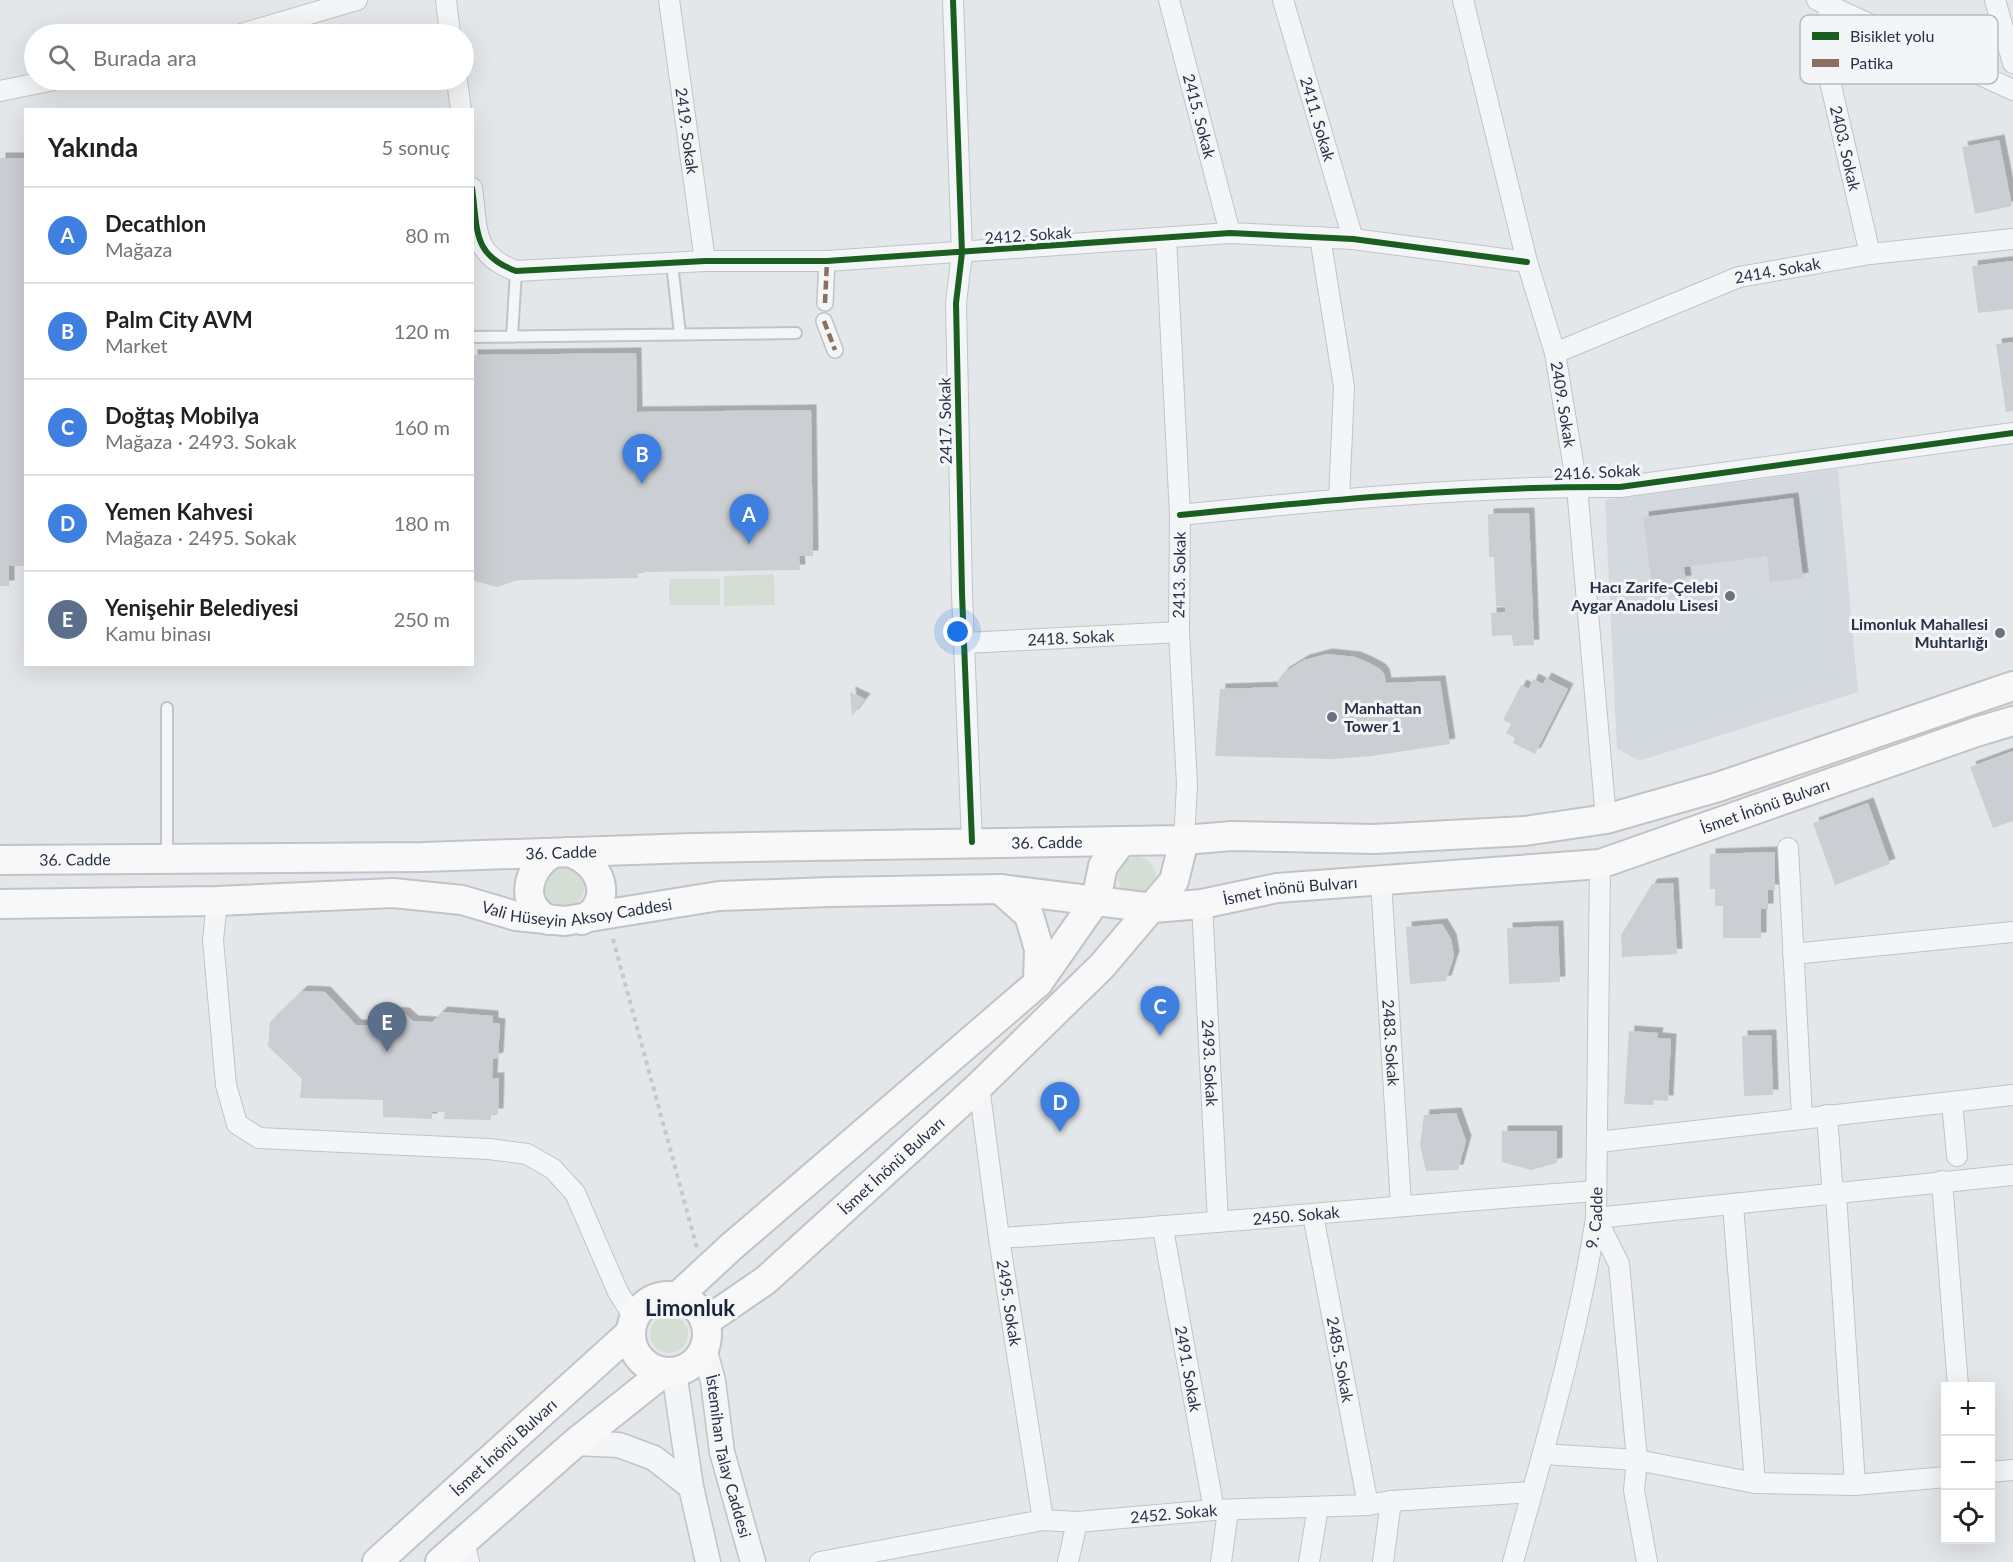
<!DOCTYPE html>
<html lang="tr">
<meta charset="utf-8">
<style>
body{margin:0;font-family:Lato,sans-serif;background:#f2f2f2;color:#202124}
.controls{position:absolute;right:18px;bottom:18px;display:grid;overflow:hidden;border-radius:0px;box-shadow:0 6px 24px #0002}
.controls button{width:54px;height:54px;display:grid;place-items:center;padding:0;border:0;border-bottom:2px solid #e0e0e0;background:#fff;color:#202124;font:30px sans-serif}
.you{position:absolute;left:958px;top:632px;width:21px;height:21px;margin:-15px;border:4px solid #fff;border-radius:50%;background:#1a73e8;box-shadow:0 0 0 9px #1a73e833}
.badge{display:grid;place-items:center;width:39px;height:39px;border-radius:50%;background:#b45309;color:#fff;font-size:20px;font-weight:700}
.pin{position:absolute;translate:-50% -50px;filter:drop-shadow(0 2px 3px #0008)}
.pin::after{content:'';position:absolute;top:32px;width:21px;height:18px;background:inherit;clip-path:polygon(0 0,100% 0,50% 100%)}
.list{margin:0;padding:0;list-style:none}
h2{display:flex;justify-content:space-between;align-items:center;height:78px;margin:0;padding:0 24px;font-size:26px}
h2 small{font-size:20px;font-weight:400;color:#757577}
.list li{display:grid;grid-template-columns:39px 1fr auto;gap:18px;align-items:center;box-sizing:border-box;height:96px;padding:0 24px;border-top:2px solid #e0e0e0}
.list b{display:block;font-size:22px;white-space:nowrap}
.list p{margin:0;font-size:20px;white-space:nowrap;color:#757577}
.list em{font-size:20px;font-style:normal;color:#757577}
.icon{flex:none;width:33px;height:33px;fill:none;stroke:currentColor;stroke-width:2;stroke-linecap:round;stroke-linejoin:round}
.map{position:relative;flex:none;width:2013px;height:1562px;overflow:hidden}
.search{position:absolute;background:#fff;box-shadow:0 6px 24px #0002;left:24px;top:24px;width:450px;height:66px;display:flex;align-items:center;gap:15px;box-sizing:border-box;padding:0 21px;border-radius:33px;color:#757577;font-size:22px}
.panel{position:absolute;background:#fff;box-shadow:0 6px 24px #0002;left:24px;top:108px;width:450px;height:558px;border-radius:0px}
.map>svg:first-child{display:block}
.built{fill:#d4d8df}
.green{fill:#d4ded5}
.building{fill:#cbced2;filter:url(#shadow)}
.lines{fill:none;stroke-linecap:round;stroke-linejoin:round}
.service-casing{stroke:#c1c3c8;stroke-width:14}
.pedestrian-casing{stroke:#c1c3c8;stroke-width:18}
.minor-casing{stroke:#c1c3c8;stroke-width:22}
.tertiary-casing{stroke:#c1c3c8;stroke-width:27}
.secondary-casing{stroke:#c1c3c8;stroke-width:32}
.path{stroke:#c5c8cd;stroke-width:4;stroke-dasharray:4.5 4.5;stroke-linecap:butt}
.service{stroke:#f4f5f7;stroke-width:10}
.pedestrian{stroke:#f4f5f7;stroke-width:15}
.minor{stroke:#f4f5f7;stroke-width:20}
.tertiary{stroke:#f4f5f7;stroke-width:24}
.secondary{stroke:#f8f8f8;stroke-width:28}
.quiet{stroke:#8d6e63;stroke-width:4.5;stroke-dasharray:9 4.5;stroke-linecap:butt}
.cycleway-casing{stroke:#f3f5f9;stroke-width:10}
.cycleway{stroke:#1b5e20;stroke-width:6}
.poi-dot{fill:#6a717f;stroke:#f3f5f9;stroke-width:2}
.labels{text-anchor:middle;stroke-width:6;stroke-linejoin:round;paint-order:stroke}
.street-label{font-size:16px;fill:#283246;stroke:#f3f5f9}
.poi-label{font-size:16px;font-weight:bold;fill:#283246;stroke:#f3f5f9;text-anchor:end}
.district-label{font-size:22px;font-weight:bold;fill:#1a2337;stroke:#f3f5f9}
.key{fill:#f3f5f9;stroke:#b6bac3;stroke-width:1.5}
.key-label{font-size:16px;fill:#283246}
</style>
<div class="map">
<svg width="2013" height="1562" viewBox="0 0 2013 1562">
<defs>
<filter id="shadow"><feDropShadow dx="5.5" dy="-5.5" stdDeviation="0" flood-color="#0004"/></filter>
</defs>
<rect width="100%" height="100%" fill="#e4e7ea"/>
<!-- built -->
<path class="built" d="M1838,469L1858,692L1639,761L1617,748L1605,500Z"/>
<!-- green -->
<path class="green" d="M774,574L775,605L724,606V576Z
M669,579H720V605H669Z
M1118 876a19 19 0 1 1 38 0a19 19 0 1 1-38 0Z
M563,866C593,873 590,899 565,911L545,903L541,882L556,867Z
M650 1334a19 19 0 1 1 38 0a19 19 0 1 1-38 0Z"/>
<!-- building -->
<path class="building" d="M1999,140L2012,206L1975,214L1962,147Z
M0,158H26V566H9V586H0Z
M2013,261V309L1978,313L1972,266Z
M2013,342V411L2006,412L1996,344Z
M636,353L637,412L811,410L813,556H799L800,570L638,572V578L518,580L497,587L472,580V355Z
M1793,498L1803,578L1770,582L1767,556L1684,567L1686,581L1652,585L1643,517Z
M1529,513L1534,645L1513,646L1512,635L1492,636L1491,613L1505,612V606H1496L1494,557H1489L1488,514Z
M1327,654L1355,657L1367,662L1380,669L1384,674L1386,683L1440,681L1450,744L1372,756L1332,759L1215,756L1220,689L1279,687L1277,682L1283,673L1304,660Z
M1546,678L1568,689L1535,754L1513,743L1515,738L1506,733L1511,724L1503,720L1521,685L1529,689L1533,679L1543,684Z
M850,692L865,699L852,716Z
M2013,751V821L1993,828L1970,767Z
M1868,803L1890,864L1835,885L1813,823Z
M1775,852V890H1768V909H1761V938H1723V906H1715V889H1710V854Z
M1673,883L1677,954L1622,957L1621,935L1652,884Z
M1442,924L1451,939L1454,956L1446,981L1410,984L1406,927Z
M1558,926L1560,982L1509,984L1507,928Z
M302,991L325,992L356,1025L375,1026L377,1021L387,1022L388,1012L404,1013L413,1021L432,1022L442,1012L493,1016V1023L500,1024L498,1058L493,1059L492,1078H499L498,1114H491V1120L444,1119L445,1112H432V1119L383,1117V1100L300,1098L302,1079L268,1046L270,1022Z
M1629,1031L1658,1033L1657,1038L1671,1039L1668,1101L1654,1100L1653,1105L1624,1104Z
M1771,1035L1773,1095L1744,1096L1742,1036Z
M1456,1113L1466,1141L1458,1170L1426,1171L1420,1145L1424,1115Z
M1502,1131H1557V1163L1531,1170L1502,1162Z"/>
<g class="lines">
<!-- service casing -->
<g class="service-casing">
<path id="service" d="M672,264L680,334
M472,337L796,333
M512,337L516,271
M167,857V708"/>
</g>
<!-- pedestrian casing -->
<g class="pedestrian-casing">
<path id="pedestrian" d="M825,303L827,261
M824,321L835,350"/>
</g>
<!-- minor casing -->
<g class="minor-casing">
<g id="minor">
<path d="M446,0L450,34"/>
<path id="s1" d="M669,0L705,261"/>
<path d="M953,0L962,253L956,303L962,593L972,842"/>
<path id="s2" d="M1169,0L1230,233"/>
<path id="s3" d="M1283,0L1353,239"/>
<path id="s4" d="M1463,0L1527,262L1555,353L1577,487L1606,819"/>
<path d="M1817,0L2013,90"/>
<path d="M1995,0L2013,63"/>
<path id="s5" d="M1831,7L1820,38L1870,254"/>
<path d="M241,34L357,0"/>
<path d="M457,80L461,110"/>
<path d="M0,91L54,80"/>
<path d="M472,188C478,230 472,255 516,271L705,261H827L1230,233L1353,239L1527,262"/>
<path d="M1320,237L1344,387L1339,499"/>
<path d="M1166,238L1180,515L1179,632L1187,785L1184,840"/>
<path id="s6" d="M1555,353L1739,277L1870,254L2013,239"/>
<path d="M1180,515C1326,500 1473,486 1620,487L2013,433"/>
<path id="s7" d="M965,643L1179,632"/>
<path d="M1788,848L1802,1117"/>
<path id="s8" d="M1381,881L1401,1205"/>
<path d="M217,901L213,940L226,1085L237,1124L259,1138L489,1149L527,1154L553,1169L575,1193L618,1292L635,1319"/>
<path id="s9" d="M1202,904L1218,1222"/>
<path d="M1793,954L2013,932"/>
<path id="s10" d="M979,1086L999,1238L1043,1520"/>
<path d="M1952,1102L1957,1156"/>
<path d="M1827,1115L1832,1183L1836,1194L1855,1485"/>
<path d="M1598,1142L2013,1095"/>
<path d="M1942,1181L1958,1386"/>
<path d="M1733,1205L1755,1483"/>
<path id="s11" d="M1313,1215L1368,1505"/>
<path id="s12" d="M1163,1229L1214,1510"/>
<path id="s13" d="M999,1238C1198,1226 1397,1205 1596,1191"/>
<path d="M1543,1454L1637,1460L1755,1483L1855,1485L1946,1477"/>
<path d="M1990,1472L2013,1470"/>
<path d="M464,1542L469,1562"/>
<path id="s14" d="M820,1562L1043,1520L1077,1522L1214,1510L1368,1505L1391,1501L1532,1492"/>
<path d="M1068,1562L1077,1522"/>
<path d="M1221,1562L1228,1511"/>
<path d="M1309,1562L1318,1507"/>
<path d="M1383,1562L1391,1501"/>
<path id="s15" d="M1513,1562C1544,1448 1578,1335 1596,1218L1600,864"/>
<path d="M1647,1562L1634,1490L1637,1460L1619,1264L1596,1218L2013,1175"/>
</g>
</g>
<!-- tertiary casing -->
<g class="tertiary-casing">
<g id="tertiary">
<path id="s16" d="M704,1348L713,1381L722,1452L753,1562"/>
<path d="M674,1372L691,1487L708,1562"/>
<path d="M575,1443L619,1445L654,1458L691,1487"/>
</g>
</g>
<!-- secondary casing -->
<g class="secondary-casing">
<g id="secondary">
<path d="M568,852C601,861 616,901 582,920"/>
<path id="s17" d="M0,860L423,857L692,848L1184,840L1232,836L1374,839L1525,831L1606,819L1718,787L2013,686"/>
<path d="M1000,889L1029,915L1039,949L1038,983"/>
<path id="s18" d="M0,904L217,901L393,893L462,900L516,916L565,921L719,896L830,892L1000,889L1153,908L1202,904L1277,888L1600,864L1976,732L2013,721"/>
<path d="M548,920C517,903 528,867 553,853"/>
<circle cx="669" cy="1334" r="38"/>
<path d="M677,1297L731,1247L1038,983L1096,900L1103,866L1122,841"/>
<path id="s19" d="M705,1322L766,1280L979,1086L1102,966L1174,881L1184,840"/>
<path id="s20" d="M377,1562L631,1332"/>
<path d="M440,1562L575,1443L664,1372"/>
</g>
</g>
<!-- path -->
<path class="path" d="M613,939L697,1248"/>
<!-- service -->
<use href="#service" class="service"/>
<!-- pedestrian -->
<use href="#pedestrian" class="pedestrian"/>
<!-- minor -->
<use href="#minor" class="minor"/>
<!-- tertiary -->
<use href="#tertiary" class="tertiary"/>
<!-- secondary -->
<use href="#secondary" class="secondary"/>
<!-- quiet -->
<path class="quiet" d="M825,303L827,261
M824,321L835,350"/>
<!-- cycleway casing -->
<g class="cycleway-casing">
<path id="cycleway" d="M953,0L962,253L956,303L962,593L972,842
M472,188C478,230 472,255 516,271L705,261H827L1230,233L1353,239L1527,262
M1180,515C1326,500 1473,486 1620,487L2013,433"/>
</g>
<!-- cycleway -->
<use href="#cycleway" class="cycleway"/>
</g>
<!-- markers -->
<g class="poi-dot">
<circle cx="1730" cy="596" r="6"/>
<circle cx="2000" cy="633" r="6"/>
<circle cx="1332" cy="717" r="6"/>
</g>
<g class="labels">
<!-- street labels -->
<g class="street-label">
<text dy="6" stroke="none"><textPath href="#s2" startOffset="120">2415. Sokak</textPath></text>
<text dy="6" stroke="none"><textPath href="#s3" startOffset="124">2411. Sokak</textPath></text>
<text dy="6" stroke="none"><textPath href="#s1" startOffset="132">2419. Sokak</textPath></text>
<text dy="6" stroke="none"><textPath href="#s5" startOffset="146">2403. Sokak</textPath></text>
<text transform="translate(1028 235) rotate(-4)" y="6">2412. Sokak</text>
<text dy="6" stroke="none"><textPath href="#s6" startOffset="238">2414. Sokak</textPath></text>
<text dy="6" stroke="none"><textPath href="#s4" startOffset="417">2409. Sokak</textPath></text>
<text transform="translate(945 421) rotate(-91)" y="6">2417. Sokak</text>
<text transform="translate(1597 472) rotate(-3)" y="6">2416. Sokak</text>
<text transform="translate(1179 575) rotate(-89)" y="6">2413. Sokak</text>
<text dy="6" stroke="none"><textPath href="#s7" startOffset="106">2418. Sokak</textPath></text>
<text dy="6" stroke="none"><textPath href="#s18" startOffset="1784">İsmet İnönü Bulvarı</textPath></text>
<text dy="6" stroke="none"><textPath href="#s17" startOffset="1047">36. Cadde</textPath></text>
<text dy="6" stroke="none"><textPath href="#s17" startOffset="561">36. Cadde</textPath></text>
<text dy="6" stroke="none"><textPath href="#s17" startOffset="75">36. Cadde</textPath></text>
<text dy="6" stroke="none"><textPath href="#s18" startOffset="1298">İsmet İnönü Bulvarı</textPath></text>
<text dy="6" stroke="none"><textPath href="#s18" startOffset="580">Vali Hüseyin Aksoy Caddesi</textPath></text>
<text dy="6" stroke="none"><textPath href="#s8" startOffset="162">2483. Sokak</textPath></text>
<text dy="6" stroke="none"><textPath href="#s9" startOffset="159">2493. Sokak</textPath></text>
<text dy="6" stroke="none"><textPath href="#s19" startOffset="244">İsmet İnönü Bulvarı</textPath></text>
<text dy="6" stroke="none"><textPath href="#s13" startOffset="298">2450. Sokak</textPath></text>
<text dy="6" stroke="none"><textPath href="#s15" startOffset="354">9. Cadde</textPath></text>
<text dy="6" stroke="none"><textPath href="#s10" startOffset="219">2495. Sokak</textPath></text>
<text dy="6" stroke="none"><textPath href="#s11" startOffset="147">2485. Sokak</textPath></text>
<text dy="6" stroke="none"><textPath href="#s12" startOffset="142">2491. Sokak</textPath></text>
<text dy="6" stroke="none"><textPath href="#s20" startOffset="171">İsmet İnönü Bulvarı</textPath></text>
<text dy="6" stroke="none"><textPath href="#s16" startOffset="111">İstemihan Talay Caddesi</textPath></text>
<text dy="6" stroke="none"><textPath href="#s14" startOffset="358">2452. Sokak</textPath></text>
</g>
<!-- poi labels -->
<g class="poi-label">
<text x="1718" y="593">Hacı Zarife-Çelebi<tspan x="1718" dy="18">Aygar Anadolu Lisesi</tspan></text>
<text x="1988" y="630">Limonluk Mahallesi<tspan x="1988" dy="18">Muhtarlığı</tspan></text>
<text x="1344" y="714" text-anchor="start">Manhattan<tspan x="1344" dy="18">Tower 1</tspan></text>
</g>
<!-- district labels -->
<g class="district-label">
<text x="690" y="1316">Limonluk</text>
</g>
</g>
<!-- legend -->
<rect x="1800" y="15" width="198" height="69" rx="9" class="key"/>
<rect x="1812" y="32" width="27" height="8" fill="#1b5e20"/>
<rect x="1812" y="59" width="27" height="8" fill="#8d6e63"/>
<g class="key-label">
<text x="1850" y="42">Bisiklet yolu</text>
<text x="1850" y="69">Patika</text>
</g>
</svg>
<div class="controls">
<button>+</button>
<button>−</button>
<button><svg class="icon" aria-label="locate" viewBox="0 0 24 24"><circle cx="12" cy="12" r="6"/><path d="M12 2v4M12 18v4M2 12h4M18 12h4"/></svg></button>
</div>
<div class="you"></div>
<div class="pin badge" style="left:749px;top:544px;background:#3f7fe0">A</div>
<div class="pin badge" style="left:642px;top:484px;background:#3f7fe0">B</div>
<div class="pin badge" style="left:1160px;top:1036px;background:#3f7fe0">C</div>
<div class="pin badge" style="left:1060px;top:1132px;background:#3f7fe0">D</div>
<div class="pin badge" style="left:387px;top:1052px;background:#5c6f8a">E</div>
<div class="search"><svg class="icon" aria-label="search" viewBox="0 0 24 24"><circle cx="10" cy="10" r="6"/><path d="M15 15l6 6"/></svg>Burada ara</div>
<section class="panel">
<h2>Yakında<small>5 sonuç</small></h2>
<ul class="list">
<li><span class="badge" style="background:#3f7fe0">A</span><div><b>Decathlon</b><p>Mağaza</p></div><em>80 m</em></li>
<li><span class="badge" style="background:#3f7fe0">B</span><div><b>Palm City AVM</b><p>Market</p></div><em>120 m</em></li>
<li><span class="badge" style="background:#3f7fe0">C</span><div><b>Doğtaş Mobilya</b><p>Mağaza · 2493. Sokak</p></div><em>160 m</em></li>
<li><span class="badge" style="background:#3f7fe0">D</span><div><b>Yemen Kahvesi</b><p>Mağaza · 2495. Sokak</p></div><em>180 m</em></li>
<li><span class="badge" style="background:#5c6f8a">E</span><div><b>Yenişehir Belediyesi</b><p>Kamu binası</p></div><em>250 m</em></li>
</ul>
</section>
</div>
